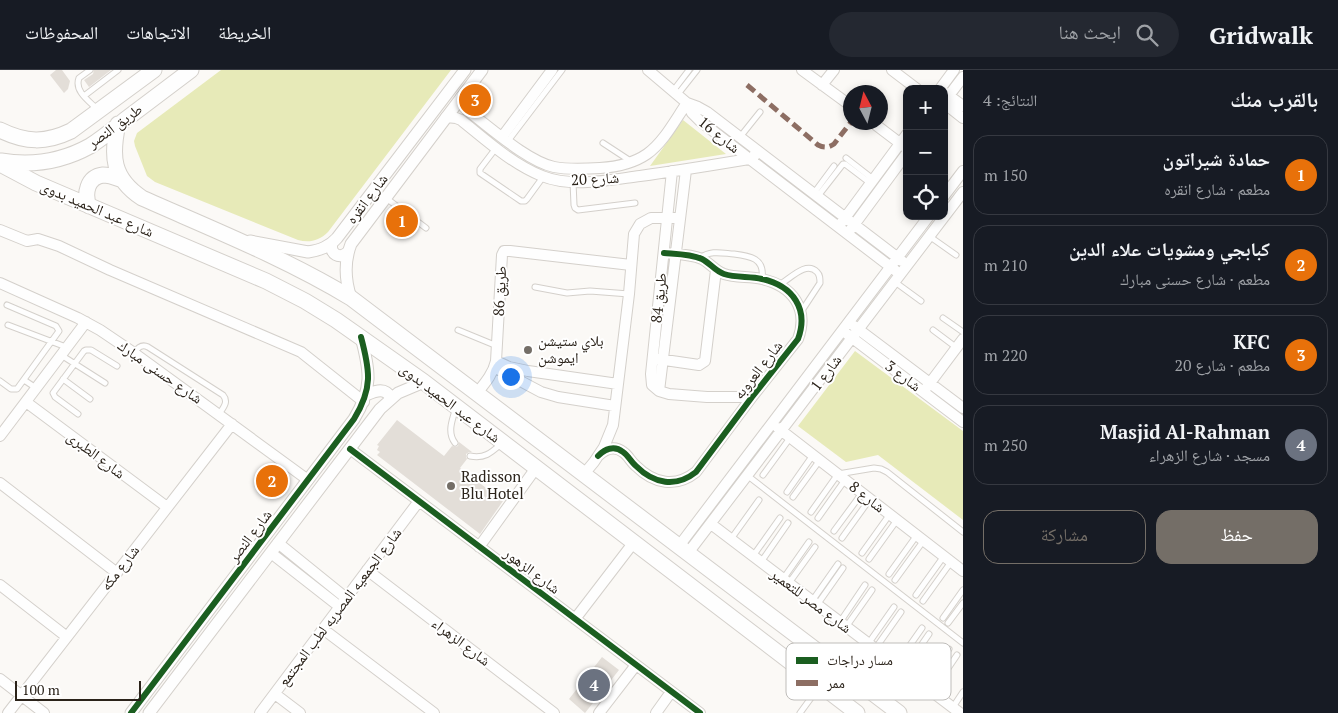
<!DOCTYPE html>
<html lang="ar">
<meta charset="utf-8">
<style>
body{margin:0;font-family:"PT Serif","Noto Naskh Arabic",serif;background:#242831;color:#f1f3f6;direction:rtl}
.controls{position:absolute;right:15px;top:15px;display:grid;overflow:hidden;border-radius:10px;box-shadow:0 2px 8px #0003}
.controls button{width:45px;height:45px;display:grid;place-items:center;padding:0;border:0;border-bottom:1px solid #363941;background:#171b24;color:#f1f3f6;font:25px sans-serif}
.compass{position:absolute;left:843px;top:15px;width:45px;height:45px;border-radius:50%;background:#171b24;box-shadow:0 2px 8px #0003;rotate:353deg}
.scale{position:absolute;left:15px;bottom:12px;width:126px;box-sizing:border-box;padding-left:5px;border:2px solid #2b231a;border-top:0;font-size:14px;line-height:18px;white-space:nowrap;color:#2b231a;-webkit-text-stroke:4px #fff;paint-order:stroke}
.you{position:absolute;left:510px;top:306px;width:18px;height:18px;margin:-12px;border:4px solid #fff;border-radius:50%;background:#1a73e8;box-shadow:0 0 0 8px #1a73e833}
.badge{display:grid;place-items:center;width:32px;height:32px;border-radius:50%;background:#746e67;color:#fff;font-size:16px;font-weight:700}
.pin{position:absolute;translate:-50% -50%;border:2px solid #fff;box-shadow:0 1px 5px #0006}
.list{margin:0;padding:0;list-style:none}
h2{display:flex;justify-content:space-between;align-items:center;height:65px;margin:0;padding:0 20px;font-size:21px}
h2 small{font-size:16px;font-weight:400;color:#9ea1a6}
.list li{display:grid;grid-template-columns:32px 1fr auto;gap:15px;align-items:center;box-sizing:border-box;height:80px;margin:0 10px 10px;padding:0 10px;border:1px solid #363941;border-radius:15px}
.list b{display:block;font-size:19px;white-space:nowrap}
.list p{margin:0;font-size:16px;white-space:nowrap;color:#9ea1a6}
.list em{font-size:16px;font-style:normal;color:#9ea1a6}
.actions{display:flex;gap:10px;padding:15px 20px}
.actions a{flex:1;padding:11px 0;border:1px solid #746e67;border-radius:15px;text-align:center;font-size:18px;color:#746e67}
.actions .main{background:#746e67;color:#fff}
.icon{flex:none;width:28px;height:28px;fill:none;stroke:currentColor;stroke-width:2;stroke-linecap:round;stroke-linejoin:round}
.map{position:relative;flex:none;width:963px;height:643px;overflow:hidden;direction:ltr}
header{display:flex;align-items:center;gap:30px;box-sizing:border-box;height:70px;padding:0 25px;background:#171b24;border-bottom:1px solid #363941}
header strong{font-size:24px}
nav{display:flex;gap:28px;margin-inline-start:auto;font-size:18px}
.search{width:350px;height:45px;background:#242831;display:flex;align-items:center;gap:12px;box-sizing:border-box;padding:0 18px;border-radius:28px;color:#9ea1a6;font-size:19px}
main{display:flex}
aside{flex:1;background:#171b24}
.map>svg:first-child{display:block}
.green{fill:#e7eab8}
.building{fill:#e3ded8}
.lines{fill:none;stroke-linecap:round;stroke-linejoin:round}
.service-casing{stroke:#d4d0cb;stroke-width:7}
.minor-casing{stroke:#d4d0cb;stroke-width:12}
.tertiary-casing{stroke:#d4d0cb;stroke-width:13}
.primary-casing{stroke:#d4d0cb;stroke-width:17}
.service{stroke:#fefefe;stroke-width:5}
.minor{stroke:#fefefe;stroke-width:10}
.tertiary{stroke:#fefefe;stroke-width:11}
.primary{stroke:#fefefe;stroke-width:15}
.quiet{stroke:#8d6e63;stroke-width:5;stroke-dasharray:10 5;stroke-linecap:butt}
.cycleway-casing{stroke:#fff;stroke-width:9}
.cycleway{stroke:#1b5e20;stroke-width:6}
.poi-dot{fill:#746e67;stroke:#fff;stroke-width:2}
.labels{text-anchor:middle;stroke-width:4;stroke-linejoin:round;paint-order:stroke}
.street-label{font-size:15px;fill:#2b231a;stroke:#fff}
.poi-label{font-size:15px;fill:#2b231a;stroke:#fff;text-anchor:start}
.key{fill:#fff;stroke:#bfbdba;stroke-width:1}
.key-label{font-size:14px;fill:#2b231a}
</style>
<header>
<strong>Gridwalk</strong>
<div class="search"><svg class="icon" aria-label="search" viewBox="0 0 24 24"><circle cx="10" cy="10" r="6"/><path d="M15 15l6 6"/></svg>ابحث هنا</div>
<nav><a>الخريطة</a><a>الاتجاهات</a><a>المحفوظات</a></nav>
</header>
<main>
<aside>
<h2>بالقرب منك<small>النتائج: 4</small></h2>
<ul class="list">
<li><span class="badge" style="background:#e8710a">1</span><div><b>حمادة شيراتون</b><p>مطعم · شارع انقره</p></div><em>150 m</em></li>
<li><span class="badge" style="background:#e8710a">2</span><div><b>كبابجي ومشويات علاء الدين</b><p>مطعم · شارع حسنى مبارك</p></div><em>210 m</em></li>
<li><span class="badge" style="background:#e8710a">3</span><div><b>KFC</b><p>مطعم · شارع 20</p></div><em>220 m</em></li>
<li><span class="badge" style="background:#6b7280">4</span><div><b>Masjid Al-Rahman</b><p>مسجد · شارع الزهراء</p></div><em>250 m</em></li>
</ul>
<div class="actions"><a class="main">حفظ</a><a>مشاركة</a></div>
</aside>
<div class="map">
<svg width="963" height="643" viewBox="0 0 963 643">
<rect width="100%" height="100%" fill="#fbf9f6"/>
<!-- green -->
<path class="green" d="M221,0H451L328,162C319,171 309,173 298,170L155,112L147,106L135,76L134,71L137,63Z
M683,50L726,84L650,96Z
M855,281L963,361V450L878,385L846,392L798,356Z"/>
<!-- building -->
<path class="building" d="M56,0H62L70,11L68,19L64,23L50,5Z
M94,0H111L89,17L84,10L93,4Z
M397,350L444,386L452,376L455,377L458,376L459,372L472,382H469L466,384V387L467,389L460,398L503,431L480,464L377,385L380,382L377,380L379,376L377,375Z
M602,587L619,600L585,643L569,629Z"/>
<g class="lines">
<!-- service casing -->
<g class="service-casing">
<path id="service" d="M90,0L79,8C74,21 89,31 97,39
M673,21L689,0
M678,24L697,0
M84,26L118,0
M740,67L760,42
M508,71L562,0
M603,73L632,92
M496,78L480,99V103L521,131H525L527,129L543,107
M846,88L873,109
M573,112L574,135L575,138L578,140L635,133
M814,123L834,96
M818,126L843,94H845L870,113
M386,128L426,158
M929,166L956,185
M700,188C711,180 721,183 734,184C750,186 765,188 762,209
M895,212L921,231
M779,215C789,210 806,190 817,202C820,205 820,208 820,213L801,242
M535,217L567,223L590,221L629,224
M943,248L963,262
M8,255L66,277
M458,260L497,276
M933,260L957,278
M134,283C138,277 142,274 148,277L223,325C229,332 223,338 219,344
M61,285L105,313
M63,309L90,329
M24,310L36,318
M0,311L11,319H17L59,261L56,256L7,235
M78,344L55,327L53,323L84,281L86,280H91L117,296
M455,373C447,363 452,350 456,338
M470,386C484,389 491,383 501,374
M763,405L790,368
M748,406L963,573
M787,422L813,385
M793,427L820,390
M811,442L838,404L874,398L881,399L887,402L963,462
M818,448L845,410
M834,461L862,423
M842,468L870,429
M731,469L759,430
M862,483L890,444
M753,486L780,448
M869,489L897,450
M761,492L788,453
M889,504L917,465
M783,509L809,472
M895,510L924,470
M789,513L815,477
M916,525L944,486
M812,531L838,494
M923,531L951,492
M817,535L843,498
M943,548L963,520
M840,552L865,515
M948,553L963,533
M846,557L872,520
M868,574L894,537
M875,579L901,542
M896,595L922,558
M904,600L929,564
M924,616L949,579
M932,622L957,585
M953,637L963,622
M800,643L819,617"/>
</g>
<!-- minor casing -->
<g class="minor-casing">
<path id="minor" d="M648,0L687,33L698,37L707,42L902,191
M802,0L851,36
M892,0L917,19
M822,15L834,0
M940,19L954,0
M944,22L963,36
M461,27L462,33L468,41C491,58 527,91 554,97C569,100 585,99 600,98C616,97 634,93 647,84C664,72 675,50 687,33
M944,32L963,7
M687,33L692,43L700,51L896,201
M944,33L963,48
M446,47L456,48L461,50C486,70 512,94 542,106C572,118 609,110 640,106C677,101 713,95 749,89L754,87L756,80
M872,52L905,77
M502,67L552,0
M672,101L651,304L652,315L659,321L669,324L707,327H752
M944,126L963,101
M842,152L907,64
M851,159L907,83
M0,160L27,171L38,169L59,176L110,200L301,282L364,332
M0,213L78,248L100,260L134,283L308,410
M854,256L963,338
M847,264L963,352
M658,289L699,295L705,291L716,200
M496,291L509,297L528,301L618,314
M494,297L541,322L558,327L615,336
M927,317L963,269
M659,321L686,100
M477,323C485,313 493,304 496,291L502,185L504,181H510L631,195
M26,332L167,437
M778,358L963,501
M0,366L86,252
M350,379L700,643
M598,386C605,379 614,375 623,382C628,385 631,392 636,396C654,414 676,418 696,402L752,327L798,269C809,239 793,216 762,209C750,206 736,208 724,204C715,201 710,193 702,189C691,184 676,184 664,183
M584,404L594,392L604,377L613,355L629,224L634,164L640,154L651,148H680
M0,413L117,503
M711,454L960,643
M278,473L346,528
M679,476L929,146
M479,477L536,398
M271,483L340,537
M688,483L963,122
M367,500L554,643
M0,515L67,567
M575,549L634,472
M323,559L434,643
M0,609L44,643
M275,624L300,643
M8,643L232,354
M260,643L419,431
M599,643L636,595
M656,643L671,622"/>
</g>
<!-- tertiary casing -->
<g class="tertiary-casing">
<path id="tertiary" d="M250,171L308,182C320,180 329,177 337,168L465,0
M332,173C329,184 340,190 348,182
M351,228C345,210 344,192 351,174L482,0
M366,325C376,321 385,317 391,328
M131,643L354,349C373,318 370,301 361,267
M149,643L380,339L398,323L424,312"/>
</g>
<!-- primary casing -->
<g class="primary-casing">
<path id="primary" d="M118,54C111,86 112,108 142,128C212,159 285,188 351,228L899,643
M0,60C26,73 46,73 71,61L154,0
M1,91C32,96 63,91 90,76C104,67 117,56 130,46C150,31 171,15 191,0
M0,94L36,113L266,211L305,231L336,250L424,312L857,643
M89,136C84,124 87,107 103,105C110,105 117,108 123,110"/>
</g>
<!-- service -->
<use href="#service" class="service"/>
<!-- minor -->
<use href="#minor" class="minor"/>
<!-- tertiary -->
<use href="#tertiary" class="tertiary"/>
<!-- primary -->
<use href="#primary" class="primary"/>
<!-- quiet -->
<path class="quiet" d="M747,15L818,75C824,78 828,78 834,74L851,52"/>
<!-- cycleway casing -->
<g class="cycleway-casing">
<path id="cycleway" d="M350,379L700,643
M598,386C605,379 614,375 623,382C628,385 631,392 636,396C654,414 676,418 696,402L752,327L798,269C809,239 793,216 762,209C750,206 736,208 724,204C715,201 710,193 702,189C691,184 676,184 664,183
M131,643L354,349C373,318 370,301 361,267"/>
</g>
<!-- cycleway -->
<use href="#cycleway" class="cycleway"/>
</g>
<!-- markers -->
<g class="poi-dot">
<circle cx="528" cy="280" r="5"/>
<circle cx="451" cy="416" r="5"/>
</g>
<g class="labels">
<!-- street labels -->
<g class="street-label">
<text transform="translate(115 56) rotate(-36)" y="5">طريق النصر</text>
<text transform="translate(719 65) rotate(39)" y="5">شارع 16</text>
<text transform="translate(595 109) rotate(-3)" y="5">شارع 20</text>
<text transform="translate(367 129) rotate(-53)" y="5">شارع انقره</text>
<text transform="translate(97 139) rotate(23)" y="5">شارع عبد الحميد بدوى</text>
<text transform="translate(500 221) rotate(-87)" y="5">طريق 86</text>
<text transform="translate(659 228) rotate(-84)" y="5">طريق 84</text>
<text transform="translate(758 300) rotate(-52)" y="5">شارع العروبه</text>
<text transform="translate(160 302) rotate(35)" y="5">شارع حسنى مبارك</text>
<text transform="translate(826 303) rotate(-53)" y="5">شارع 1</text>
<text transform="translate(903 306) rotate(37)" y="5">شارع 3</text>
<text transform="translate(450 333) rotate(37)" y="5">شارع عبد الحميد بدوى</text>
<text transform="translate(96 385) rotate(37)" y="5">شارع الطبرى</text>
<text transform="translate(867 427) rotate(38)" y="5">شارع 8</text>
<text transform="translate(250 466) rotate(-53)" y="5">شارع النصر</text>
<text transform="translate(120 498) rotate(-52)" y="5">شارع مكه</text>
<text transform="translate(532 501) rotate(37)" y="5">شارع الزهور</text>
<text transform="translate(811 531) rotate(37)" y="5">شارع مصر للتعمير</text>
<text transform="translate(340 537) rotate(-53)" y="5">شارع الجمعيه المصريه لطب المجتمع</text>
<text transform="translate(461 572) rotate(37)" y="5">شارع الزهراء</text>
</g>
<!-- poi labels -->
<g class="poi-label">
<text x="538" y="276">بلاي ستيشن<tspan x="538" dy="17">ايموشن</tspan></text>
<text x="461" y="412">Radisson<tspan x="461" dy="17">Blu Hotel</tspan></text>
</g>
</g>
<!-- legend -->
<rect x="786" y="573" width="165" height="57" rx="8" class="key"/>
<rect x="796" y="587" width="22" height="7" fill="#1b5e20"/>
<rect x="796" y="610" width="22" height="6" fill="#8d6e63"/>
<g class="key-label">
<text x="827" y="595">مسار دراجات</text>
<text x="827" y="618">ممر</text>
</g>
</svg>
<div class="controls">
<button>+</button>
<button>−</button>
<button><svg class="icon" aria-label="locate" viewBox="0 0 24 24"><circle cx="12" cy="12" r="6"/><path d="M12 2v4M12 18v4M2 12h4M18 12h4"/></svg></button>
</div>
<svg class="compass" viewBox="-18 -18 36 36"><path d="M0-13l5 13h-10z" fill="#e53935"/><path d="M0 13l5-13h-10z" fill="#9ea1a6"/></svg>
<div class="scale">100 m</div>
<div class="you"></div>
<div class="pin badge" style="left:402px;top:151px;background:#e8710a">1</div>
<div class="pin badge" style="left:272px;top:411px;background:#e8710a">2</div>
<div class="pin badge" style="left:475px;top:30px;background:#e8710a">3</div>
<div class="pin badge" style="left:594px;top:615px;background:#6b7280">4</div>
</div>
</main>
